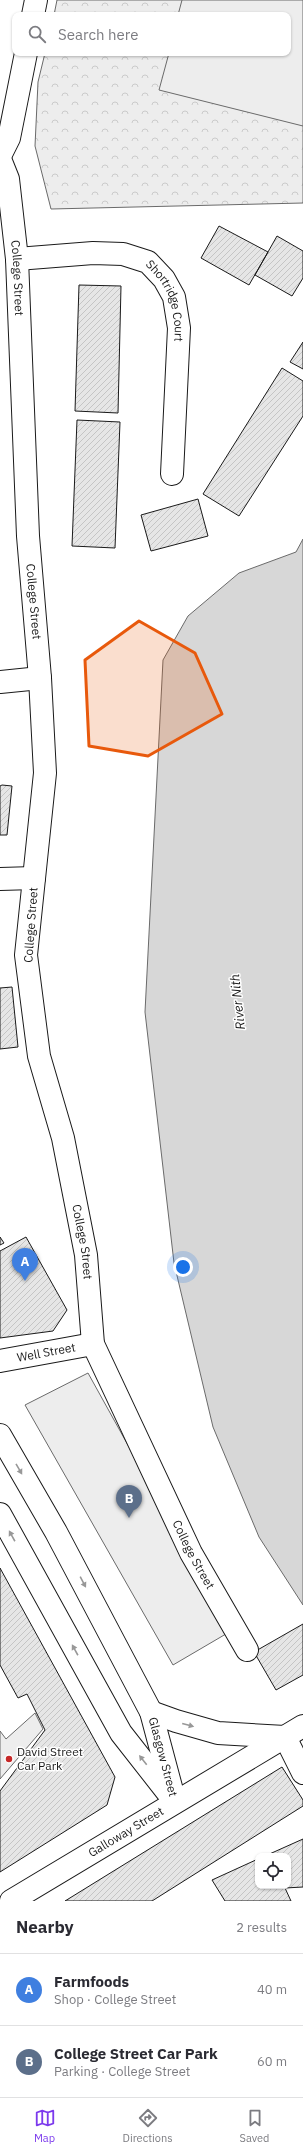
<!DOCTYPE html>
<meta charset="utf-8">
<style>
body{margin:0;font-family:"IBM Plex Sans",sans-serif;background:#f7f7f7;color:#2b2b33}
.controls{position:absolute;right:12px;bottom:12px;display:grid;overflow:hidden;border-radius:8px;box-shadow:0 1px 3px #0004}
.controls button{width:36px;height:36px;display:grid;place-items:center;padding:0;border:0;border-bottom:1px solid #e1e1e2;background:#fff;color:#2b2b33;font:20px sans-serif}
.you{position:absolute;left:183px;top:1267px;width:14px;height:14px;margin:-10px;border:3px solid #fff;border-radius:50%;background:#1a73e8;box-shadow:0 0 0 6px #1a73e833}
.badge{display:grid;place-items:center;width:26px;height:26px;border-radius:50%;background:#7c3aed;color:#fff;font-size:13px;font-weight:700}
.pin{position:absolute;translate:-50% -33px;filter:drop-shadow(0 1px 2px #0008)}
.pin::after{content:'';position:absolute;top:21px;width:14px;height:12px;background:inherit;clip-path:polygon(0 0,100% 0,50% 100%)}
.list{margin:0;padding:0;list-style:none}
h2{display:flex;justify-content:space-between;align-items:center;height:52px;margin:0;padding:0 16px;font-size:17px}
h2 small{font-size:13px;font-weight:400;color:#7c7c81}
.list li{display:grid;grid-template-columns:26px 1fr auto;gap:12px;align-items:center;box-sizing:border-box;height:72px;padding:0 16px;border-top:1px solid #e1e1e2}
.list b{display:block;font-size:15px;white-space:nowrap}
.list p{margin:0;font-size:13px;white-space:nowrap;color:#7c7c81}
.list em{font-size:13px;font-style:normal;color:#7c7c81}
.icon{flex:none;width:22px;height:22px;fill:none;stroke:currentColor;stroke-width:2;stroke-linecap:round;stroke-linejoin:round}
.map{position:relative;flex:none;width:303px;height:1901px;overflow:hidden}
.search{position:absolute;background:#fff;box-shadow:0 1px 3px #0004;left:12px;right:12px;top:12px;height:44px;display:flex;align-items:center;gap:10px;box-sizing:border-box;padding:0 14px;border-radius:8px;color:#7c7c81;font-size:15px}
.sheet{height:196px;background:#fff}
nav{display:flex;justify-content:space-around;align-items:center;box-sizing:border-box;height:56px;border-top:1px solid #e1e1e2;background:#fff;font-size:11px;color:#7c7c81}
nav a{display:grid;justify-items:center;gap:2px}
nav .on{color:#7c3aed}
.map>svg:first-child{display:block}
.park{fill:url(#park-crowns);stroke:#6a6a6a}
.built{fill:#ededed;stroke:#6a6a6a}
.water{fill:#d7d7d7;stroke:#6a6a6a}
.building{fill:url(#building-hatch);stroke:#1a1a1a}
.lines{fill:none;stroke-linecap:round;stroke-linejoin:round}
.minor-casing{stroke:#1a1a1a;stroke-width:24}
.major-casing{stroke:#1a1a1a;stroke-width:24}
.minor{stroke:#fff;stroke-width:22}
.major{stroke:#fff;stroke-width:22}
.oneway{fill:#989898}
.marked{fill:#e8590c;fill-opacity:0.2;stroke:#e8590c;stroke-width:3;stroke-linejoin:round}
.poi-dot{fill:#c62828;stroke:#fff;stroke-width:1.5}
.labels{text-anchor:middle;stroke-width:3;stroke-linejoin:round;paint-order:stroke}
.street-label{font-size:12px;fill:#1a1a1a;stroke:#fff}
.poi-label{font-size:12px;fill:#1a1a1a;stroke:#fff;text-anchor:start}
.water-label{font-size:13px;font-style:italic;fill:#1a1a1a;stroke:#fff}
</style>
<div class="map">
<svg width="303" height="1901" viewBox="0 0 303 1901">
<defs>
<pattern id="park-crowns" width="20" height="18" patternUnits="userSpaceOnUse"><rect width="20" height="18" fill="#ededed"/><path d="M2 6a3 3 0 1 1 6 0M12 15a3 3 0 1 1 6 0" fill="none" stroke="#cbcbcb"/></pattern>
<pattern id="building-hatch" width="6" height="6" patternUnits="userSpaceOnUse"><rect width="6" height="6" fill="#e6e6e6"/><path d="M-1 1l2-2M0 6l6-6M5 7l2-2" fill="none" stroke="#c5c5c5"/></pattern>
</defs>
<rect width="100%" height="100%" fill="#fff"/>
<!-- park -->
<path class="park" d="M57,0H303V203L51,209L35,146L38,82L45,53H288V15H54Z"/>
<!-- built -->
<path class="built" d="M182,0H303V126L159,90L169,53H288V15H178Z
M88,1373L231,1631L173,1665L25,1405Z
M35,1713L43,1729L0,1779V1731L6,1739Z"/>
<!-- water -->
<path class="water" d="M303,539V1605L259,1537L213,1427L174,1263L145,1012L163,660L188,616L239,573L296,552Z"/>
<!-- building -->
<path class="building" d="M219,226L268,252L249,285L201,258Z
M277,236L303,251V278L292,296L255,275Z
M79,285L121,286L118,413L75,411Z
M303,342V369L290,362Z
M282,368L303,381V416L239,516L203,494Z
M77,420L120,422L115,548L72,546Z
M198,499L208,536L151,551L141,515Z
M2,785L12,786L7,835H0V786Z
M12,987L18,1047L0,1049V988Z
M0,1237L4,1243L0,1245Z
M26,1237L67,1310L53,1331L0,1338V1251Z
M0,1568L115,1777L107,1805L0,1872V1791L45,1730L27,1694L18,1698L0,1665Z
M303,1624V1675L276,1690L254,1652Z
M282,1767L303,1800V1806L152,1901H65Z
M303,1839V1887L285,1888L291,1901H225L212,1880L258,1859V1886H288V1856H265Z"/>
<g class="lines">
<!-- minor casing -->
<g class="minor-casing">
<g id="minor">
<path d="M33,15L36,0"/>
<path d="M0,156L9,138L26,53"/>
<path id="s1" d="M0,159L8,179L17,259L28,536L40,678L45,773L26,955L39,1056L63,1138L86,1255L93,1344L191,1553L247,1650"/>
<path id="s2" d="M17,259L93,253L123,254L148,262L164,279L174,297L179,328L172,474"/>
<path d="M0,682L40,678"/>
<path d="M0,879L34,878"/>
<path id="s3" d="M0,1361L93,1344"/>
<path d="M285,1737L303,1773"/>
</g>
</g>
<!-- major casing -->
<g class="major-casing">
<g id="major">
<path id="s4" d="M0,1435L56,1532L151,1712L175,1802"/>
<path d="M0,1514L121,1733L168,1793"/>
<path d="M151,1712L176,1721L218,1733L285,1737"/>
<path id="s5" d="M11,1901L303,1726"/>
</g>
</g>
<!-- minor -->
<use href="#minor" class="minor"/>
<!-- major -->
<use href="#major" class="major"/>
</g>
<!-- one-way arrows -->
<defs><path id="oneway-solid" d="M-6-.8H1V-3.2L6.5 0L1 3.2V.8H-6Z"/></defs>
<g class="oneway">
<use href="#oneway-solid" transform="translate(19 1469) rotate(60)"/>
<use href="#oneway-solid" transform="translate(12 1536) rotate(-119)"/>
<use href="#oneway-solid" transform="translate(83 1582) rotate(62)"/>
<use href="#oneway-solid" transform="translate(75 1650) rotate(-119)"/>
<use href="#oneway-solid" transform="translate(188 1725) rotate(15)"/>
<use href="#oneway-solid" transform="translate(143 1760) rotate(-128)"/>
</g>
<!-- marked area -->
<path class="marked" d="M139,621L195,653L222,714L148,756L89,746L85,660Z"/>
<!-- markers -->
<circle class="poi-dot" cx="9" cy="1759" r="4"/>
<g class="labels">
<!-- street labels -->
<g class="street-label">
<text dy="4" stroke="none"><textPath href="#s1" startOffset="121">College Street</textPath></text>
<text dy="4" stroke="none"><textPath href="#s2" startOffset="177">Shortridge Court</textPath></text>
<text dy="4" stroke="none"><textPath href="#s1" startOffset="445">College Street</textPath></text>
<text transform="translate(31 925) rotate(-86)" y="4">College Street</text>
<text dy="4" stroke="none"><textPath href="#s1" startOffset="1093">College Street</textPath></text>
<text dy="4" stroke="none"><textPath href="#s3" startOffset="47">Well Street</textPath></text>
<text dy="4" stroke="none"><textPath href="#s1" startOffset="1429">College Street</textPath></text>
<text dy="4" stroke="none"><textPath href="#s4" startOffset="362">Glasgow Street</textPath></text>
<text dy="4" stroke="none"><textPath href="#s5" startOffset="134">Galloway Street</textPath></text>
</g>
<!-- poi labels -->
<g class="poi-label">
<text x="17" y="1756">David Street<tspan x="17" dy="14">Car Park</tspan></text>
</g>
<!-- water labels -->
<g class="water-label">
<text transform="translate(237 1002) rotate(-96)" y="5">River Nith</text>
</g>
</g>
</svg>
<div class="controls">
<button><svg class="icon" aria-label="locate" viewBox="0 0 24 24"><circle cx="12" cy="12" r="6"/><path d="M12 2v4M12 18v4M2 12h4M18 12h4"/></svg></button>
</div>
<div class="you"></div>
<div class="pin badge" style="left:25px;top:1281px;background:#3f7fe0">A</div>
<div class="pin badge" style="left:129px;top:1518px;background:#5c6f8a">B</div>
<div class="search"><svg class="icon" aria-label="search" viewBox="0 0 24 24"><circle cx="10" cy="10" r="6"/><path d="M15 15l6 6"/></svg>Search here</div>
</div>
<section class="sheet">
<h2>Nearby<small>2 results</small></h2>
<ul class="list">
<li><span class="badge" style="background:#3f7fe0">A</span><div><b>Farmfoods</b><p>Shop · College Street</p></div><em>40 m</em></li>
<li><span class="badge" style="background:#5c6f8a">B</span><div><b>College Street Car Park</b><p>Parking · College Street</p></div><em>60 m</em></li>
</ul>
</section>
<nav>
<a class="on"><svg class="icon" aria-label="map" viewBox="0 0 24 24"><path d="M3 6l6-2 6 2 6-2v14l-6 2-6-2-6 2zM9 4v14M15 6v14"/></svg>Map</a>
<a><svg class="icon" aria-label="directions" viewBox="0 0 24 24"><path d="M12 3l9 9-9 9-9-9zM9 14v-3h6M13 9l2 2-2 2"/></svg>Directions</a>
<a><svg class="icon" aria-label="saved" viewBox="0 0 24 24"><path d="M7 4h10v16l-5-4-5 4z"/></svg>Saved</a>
</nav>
